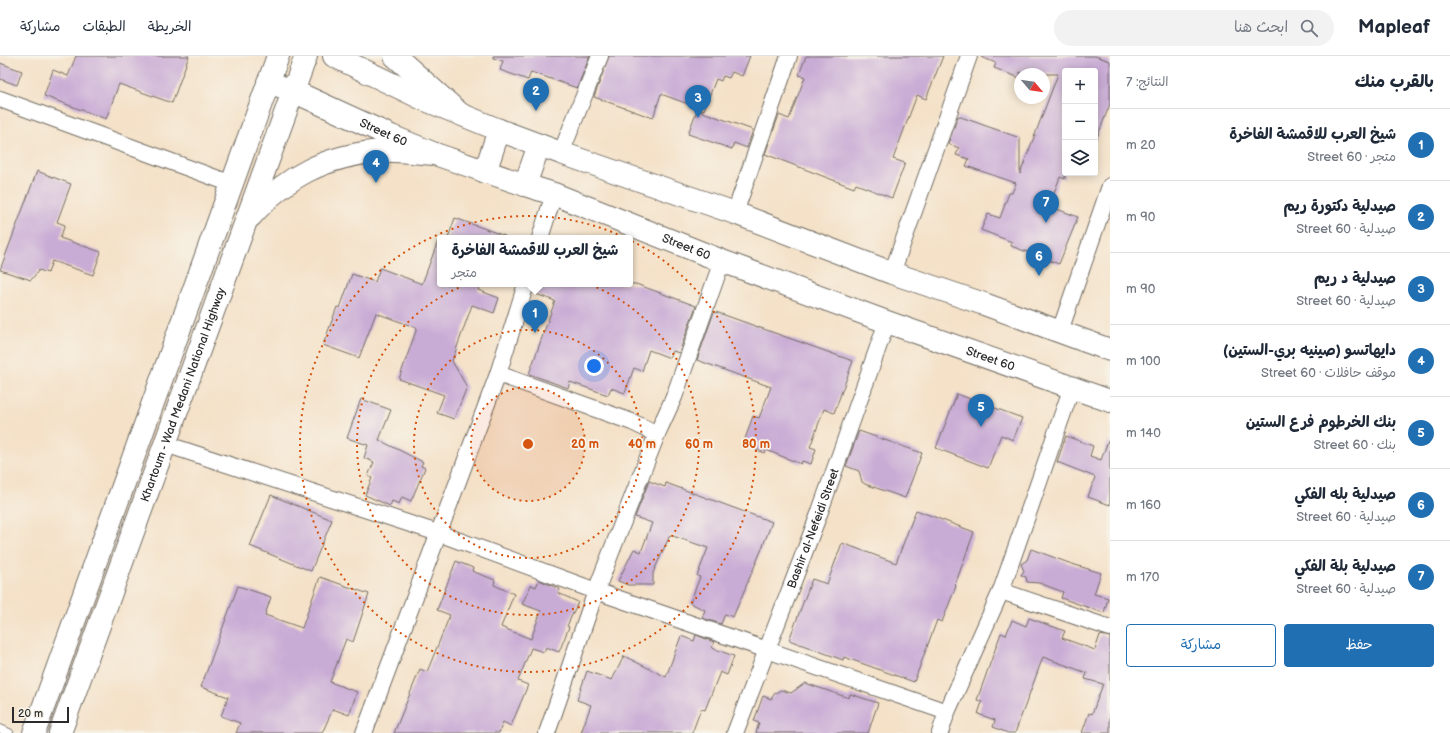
<!DOCTYPE html>
<html lang="ar">
<meta charset="utf-8">
<style>
body{margin:0;font-family:"Balsamiq Sans","Playpen Sans Arabic",sans-serif;background:#f2f2f3;color:#1f2937;direction:rtl}
.controls{position:absolute;right:12px;top:12px;display:grid;overflow:hidden;border-radius:4px;box-shadow:0 2px 10px #0003}
.controls button{width:36px;height:36px;display:grid;place-items:center;padding:0;border:0;border-bottom:1px solid #e0e1e3;background:#fff;color:#1f2937;font:20px sans-serif}
.compass{position:absolute;left:1014px;top:12px;width:36px;height:36px;border-radius:50%;background:#fff;box-shadow:0 2px 10px #0003;rotate:119deg}
.scale{position:absolute;left:12px;bottom:10px;width:57px;box-sizing:border-box;padding-left:4px;border:2px solid #2b2b2b;border-top:0;font-size:11px;line-height:14px;white-space:nowrap;color:#2b2b2b;-webkit-text-stroke:3px #f7f3e8;paint-order:stroke}
.you{position:absolute;left:594px;top:310px;width:14px;height:14px;margin:-10px;border:3px solid #fff;border-radius:50%;background:#1a73e8;box-shadow:0 0 0 6px #1a73e833}
.badge{display:grid;place-items:center;width:26px;height:26px;border-radius:50%;background:#1f6fb2;color:#fff;font-size:13px;font-weight:700}
.pin{position:absolute;translate:-50% -33px;filter:drop-shadow(0 1px 2px #0008)}
.pin::after{content:'';position:absolute;top:21px;width:14px;height:12px;background:inherit;clip-path:polygon(0 0,100% 0,50% 100%)}
.popup{position:absolute;left:437px;top:179px;width:196px;height:52px;box-sizing:border-box;display:grid;place-content:center;border-radius:4px;background:#fff;filter:drop-shadow(0 1px 3px #0005);font-size:13px;white-space:nowrap;color:#747a83}
.popup b{font-size:15px;color:#1f2937}
.popup::after{content:'';position:absolute;left:50%;top:100%;margin-left:-8px;border:8px solid transparent;border-top-color:#fff}
.list{margin:0;padding:0;list-style:none}
h2{display:flex;justify-content:space-between;align-items:center;height:52px;margin:0;padding:0 16px;font-size:17px}
h2 small{font-size:13px;font-weight:400;color:#747a83}
.list li{display:grid;grid-template-columns:26px 1fr auto;gap:12px;align-items:center;box-sizing:border-box;height:72px;padding:0 16px;border-top:1px solid #e0e1e3}
.list b{display:block;font-size:15px;white-space:nowrap}
.list p{margin:0;font-size:13px;white-space:nowrap;color:#747a83}
.list em{font-size:13px;font-style:normal;color:#747a83}
.actions{display:flex;gap:8px;padding:12px 16px}
.actions a{flex:1;padding:9px 0;border:1px solid #1f6fb2;border-radius:4px;text-align:center;font-size:14px;color:#1f6fb2}
.actions .main{background:#1f6fb2;color:#fff}
.icon{flex:none;width:22px;height:22px;fill:none;stroke:currentColor;stroke-width:2;stroke-linecap:round;stroke-linejoin:round}
.map{position:relative;flex:none;width:1110px;height:677px;overflow:hidden;direction:ltr}
header{display:flex;align-items:center;gap:24px;box-sizing:border-box;height:56px;padding:0 20px;background:#fff;border-bottom:1px solid #e0e1e3}
header strong{font-size:19px}
nav{display:flex;gap:22px;margin-inline-start:auto;font-size:14px}
.search{width:280px;height:36px;background:#f2f2f3;display:flex;align-items:center;gap:10px;box-sizing:border-box;padding:0 14px;border-radius:22px;color:#747a83;font-size:15px}
main{display:flex}
aside{flex:1;background:#fff}
.map>svg:first-child{display:block}
.building{fill:#c9acd5}
.lines{fill:none;stroke-linecap:round;stroke-linejoin:round}
.lane-casing{stroke:#716b62;stroke-width:10}
.street-casing{stroke:#716b62;stroke-width:18}
.secondary-casing{stroke:#716b62;stroke-width:24}
.highway-casing{stroke:#716b62;stroke-width:24}
.lane{stroke:#fff;stroke-width:8}
.street{stroke:#fff;stroke-width:16}
.secondary{stroke:#fff;stroke-width:22}
.highway{stroke:#fff;stroke-width:22}
.ring{fill:none;stroke:#d5540f;stroke-width:2;stroke-dasharray:2 4}
.labels{text-anchor:middle;stroke-width:3.5;stroke-linejoin:round;paint-order:stroke}
.street-label{font-size:12px;fill:#2b2b2b;stroke:#f7f3e8}
.centre{fill:#d5540f;stroke:#f7f3e8;stroke-width:2}
.ring-label{font-size:12px;text-anchor:middle;font-weight:bold;fill:#d5540f;stroke:#f7f3e8;stroke-width:3.5;stroke-linejoin:round;paint-order:stroke}
</style>
<header>
<strong>Mapleaf</strong>
<div class="search"><svg class="icon" aria-label="search" viewBox="0 0 24 24"><circle cx="10" cy="10" r="6"/><path d="M15 15l6 6"/></svg>ابحث هنا</div>
<nav><a>الخريطة</a><a>الطبقات</a><a>مشاركة</a></nav>
</header>
<main>
<aside>
<h2>بالقرب منك<small>النتائج: 7</small></h2>
<ul class="list">
<li><span class="badge">1</span><div><b>شيخ العرب للاقمشة الفاخرة</b><p>متجر · Street 60</p></div><em>20 m</em></li>
<li><span class="badge">2</span><div><b>صيدلية دكتورة ريم</b><p>صيدلية · Street 60</p></div><em>90 m</em></li>
<li><span class="badge">3</span><div><b>صيدلية د ريم</b><p>صيدلية · Street 60</p></div><em>90 m</em></li>
<li><span class="badge">4</span><div><b>دايهاتسو (صينيه بري-الستين)</b><p>موقف حافلات · Street 60</p></div><em>100 m</em></li>
<li><span class="badge">5</span><div><b>بنك الخرطوم فرع الستين</b><p>بنك · Street 60</p></div><em>140 m</em></li>
<li><span class="badge">6</span><div><b>صيدلية بله الفكي</b><p>صيدلية · Street 60</p></div><em>160 m</em></li>
<li><span class="badge">7</span><div><b>صيدلية بلة الفكي</b><p>صيدلية · Street 60</p></div><em>170 m</em></li>
</ul>
<div class="actions"><a class="main">حفظ</a><a>مشاركة</a></div>
</aside>
<div class="map">
<svg width="1110" height="677" viewBox="0 0 1110 677">
<rect width="100%" height="100%" fill="#f7f3e8"/>
<filter id="ink" filterUnits="userSpaceOnUse"><feTurbulence type="fractalNoise" baseFrequency=".025" numOctaves="2"/><feDisplacementMap in="SourceGraphic" scale="8" xChannelSelector="R" yChannelSelector="G"/><feConvolveMatrix kernelMatrix="1 2 1 2 8 2 1 2 1" color-interpolation-filters="sRGB"/></filter>
<filter id="wash" filterUnits="userSpaceOnUse"><feTurbulence type="fractalNoise" baseFrequency=".012" numOctaves="4" result="noise"/><feDisplacementMap in="SourceGraphic" scale="16" xChannelSelector="R" yChannelSelector="G"/><feGaussianBlur stdDeviation="0.9" result="paint"/><feColorMatrix in="noise" values="0 0 0 0 0 0 0 0 0 0 0 0 0 0 0 0 0 1.4 0 .05"/><feComposite in="paint" operator="in"/></filter>
<g filter="url(#wash)">
<rect width="100%" height="100%" fill="#f4e1c8"/>
<g id="blocks">
<!-- building -->
<path class="building" d="M76,0H189L172,47L119,28L106,63L44,40L53,14L68,20Z
M493,0H590L577,32L531,16L528,24L500,14L503,5L493,2Z
M609,0H750L742,20L732,16L729,22L723,20L721,25L716,23L704,54L661,38L653,62L594,41Z
M806,0H943L926,43L917,39L893,103L905,107L892,142L856,128L854,132L765,98L779,59L789,63L805,21L799,19Z
M982,0H1095L1110,5V48L1096,84H1095V15H1065V123L1060,121L1049,150L1078,161L1059,208L1011,190L1012,186L981,174L988,158L1000,162L1009,137H1012L1016,127L966,110L969,103L956,99L959,92L948,88L958,60L1020,82V118L1058,18H1025L1020,16V22L994,12L996,7L981,1Z
M0,7L22,15L17,29L0,23Z
M697,54L753,74L747,92L734,87L732,93L688,78Z
M37,115L71,128L57,166L65,169L60,182L101,196L93,219L52,205L48,217L39,214L31,224L0,214Z
M455,162L505,180L504,182H448Z
M438,185H440V228H480L478,234L499,242L494,257L472,249L452,305L467,331L454,363L437,357L444,339L399,323L417,272L376,257L359,302L323,289L337,251L340,252L352,218L375,226L380,212L422,228Z
M535,228H636L696,250L679,297L673,295L670,302L649,294L642,315L634,312L625,337L611,332L608,339L570,326L568,332L529,318L555,245L533,237Z
M714,256L716,257V256L853,305L834,357L824,353L810,391L816,393L811,408L802,405L801,408L766,394L765,397L743,389L753,360L759,362L771,331L697,304Z
M957,338L1022,362L1013,384L1001,379L988,412L936,392Z
M361,343L391,354L379,384L423,406L421,410L425,412L411,445L402,441L399,448L392,445L390,450L365,439L372,422L368,420L374,406L364,402L368,389L347,382Z
M859,375L922,397L905,442L865,428L862,426L859,415L846,410Z
M1066,380L1093,390L1090,400L1101,404L1108,385L1110,386V449L1088,441L1095,421L1057,406Z
M649,425L665,431L666,427L772,466L761,495L733,561L725,558L721,568L702,562L705,554L690,547L700,521L697,520L708,492L670,479L653,517V529H628L618,525L634,493L641,496L652,467L635,461Z
M271,439L332,464L311,515L250,490Z
M916,454L974,476L955,529L956,530L942,566L937,564L914,626L844,601L843,604L789,584L812,523L827,528L842,487L896,507Z
M1031,493L1069,507L1101,517L1094,538L1108,542L1104,557L1061,542L1063,536L1039,527L1027,526L1026,521L1021,519L1024,515L1021,508L1027,504Z
M456,505L473,512L472,515L495,524L494,529L514,538L501,571L531,583L541,555L522,548L531,529L536,531L539,524L560,533L558,537L578,546L567,570L569,571L559,596L546,591L544,596L531,592L518,625L528,629L511,670L503,666L499,677H394L420,613L427,616L450,559L437,554Z
M320,521L369,538L353,586L346,583L330,626L357,636L349,659L333,653L322,677H236L240,667L221,660L228,641L201,631L238,530L271,541L265,559L302,572Z
M1029,562L1065,575L1062,582L1095,594L1100,579L1110,581V677H1082L1089,657L1092,658L1103,628L1085,623L1087,617L1043,601L1015,677H1008L993,671L995,664L978,658L982,646L977,644L1001,577L1006,579L1012,564L1026,570Z
M696,579L714,586L712,592L734,600L727,619L720,616L705,654L701,653L692,677H581L591,649L577,644L587,615L612,624L624,600L666,621L681,580L694,585Z
M805,627L849,642L850,638L878,647L868,677H756L759,667L754,665L763,640L771,643L775,637L781,634L791,637Z"/>
</g>
</g>
<g filter="url(#ink)">
<use href="#blocks" fill-opacity="0" stroke="#716b62" stroke-width="1"/>
<g class="lines">
<!-- lane casing -->
<g class="lane-casing">
<path id="lane" d="M0,673L9,677"/>
</g>
<!-- street casing -->
<g class="street-casing">
<g id="street">
<path d="M0,43L232,128"/>
<path d="M561,97L600,0"/>
<path d="M735,157L789,0"/>
<path d="M540,182L554,138"/>
<path d="M892,217L969,0"/>
<path d="M1060,275L1110,130"/>
<path d="M498,318L632,366L657,378"/>
<path d="M165,388L438,477L596,535L947,656"/>
<path d="M1001,535L1110,572"/>
<path d="M364,677L498,318L526,228"/>
<path d="M547,677L596,535L657,378L674,341L722,205"/>
<path id="s1" d="M735,677L819,458L887,266"/>
<path d="M940,677L947,656L1001,535L1072,331"/>
</g>
</g>
<!-- secondary casing -->
<g class="secondary-casing">
<g id="secondary">
<path d="M334,0L423,43L499,74L561,97L735,157L892,217L984,248L1110,294"/>
<path id="s2" d="M268,26L293,35L391,80L435,98L525,129L554,138L722,205L887,266L1110,345"/>
<path d="M485,116L499,74"/>
<path d="M525,129L539,89"/>
</g>
</g>
<!-- highway casing -->
<g class="highway-casing">
<g id="highway">
<path d="M395,0L459,57"/>
<path d="M251,160C286,120 326,100 380,95C398,94 417,97 435,98"/>
<path d="M34,677L278,0"/>
<path id="s3" d="M60,677L306,0"/>
</g>
</g>
<!-- lane -->
<use href="#lane" class="lane"/>
<!-- street -->
<use href="#street" class="street"/>
<!-- secondary -->
<use href="#secondary" class="secondary"/>
<!-- highway -->
<use href="#highway" class="highway"/>
</g>
</g>
<!-- distance rings -->
<circle cx="528" cy="388" r="57" fill="#d5540f" fill-opacity=".12"/>
<g class="ring">
<circle cx="528" cy="388" r="57"/>
<circle cx="528" cy="388" r="114"/>
<circle cx="528" cy="388" r="171"/>
<circle cx="528" cy="388" r="228"/>
</g>
<g class="labels">
<!-- street labels -->
<g class="street-label">
<text dy="4" stroke="none"><textPath href="#s2" startOffset="126">Street 60</textPath></text>
<text dy="4" stroke="none"><textPath href="#s2" startOffset="450">Street 60</textPath></text>
<text dy="4" stroke="none"><textPath href="#s2" startOffset="774">Street 60</textPath></text>
<text dy="4" stroke="none"><textPath href="#s3" startOffset="360">Khartoum - Wad Medani National Highway</textPath></text>
<text dy="4" stroke="none"><textPath href="#s1" startOffset="219">Bashir al-Nefeidi Street</textPath></text>
</g>
</g>
<circle cx="528" cy="388" r="6" class="centre"/>
<g class="ring-label">
<text x="585" y="392">20 m</text>
<text x="642" y="392">40 m</text>
<text x="699" y="392">60 m</text>
<text x="756" y="392">80 m</text>
</g>
</svg>
<div class="controls">
<button>+</button>
<button>−</button>
<button><svg class="icon" aria-label="layers" viewBox="0 0 24 24"><path d="M12 4l9 5-9 5-9-5zM3 14l9 5 9-5"/></svg></button>
</div>
<svg class="compass" viewBox="-18 -18 36 36"><path d="M0-13l5 13h-10z" fill="#e53935"/><path d="M0 13l5-13h-10z" fill="#747a83"/></svg>
<div class="scale">20 m</div>
<div class="you"></div>
<div class="pin badge" style="left:535px;top:277px">1</div>
<div class="popup"><b>شيخ العرب للاقمشة الفاخرة</b>متجر</div>
<div class="pin badge" style="left:536px;top:55px">2</div>
<div class="pin badge" style="left:698px;top:62px">3</div>
<div class="pin badge" style="left:376px;top:127px">4</div>
<div class="pin badge" style="left:981px;top:371px">5</div>
<div class="pin badge" style="left:1039px;top:220px">6</div>
<div class="pin badge" style="left:1046px;top:167px">7</div>
</div>
</main>
